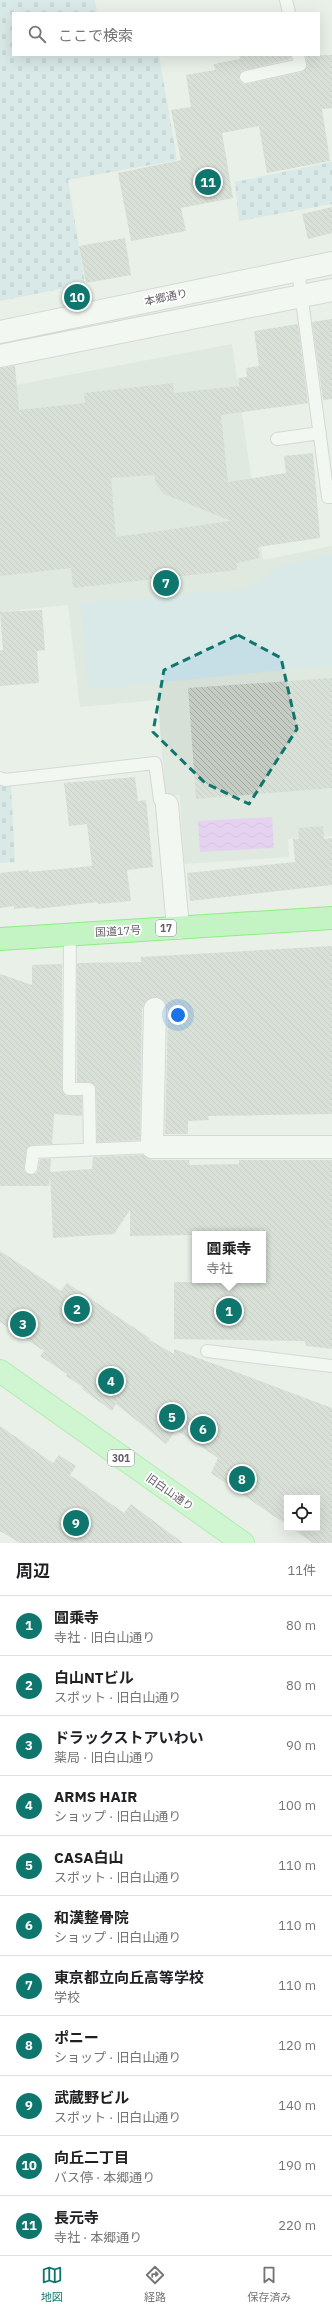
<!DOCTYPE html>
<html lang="ja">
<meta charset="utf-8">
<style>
body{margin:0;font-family:"IBM Plex Sans","Noto Sans JP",sans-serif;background:#f2f2f2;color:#202124}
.controls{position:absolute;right:12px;bottom:12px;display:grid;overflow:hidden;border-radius:0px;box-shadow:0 4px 16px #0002}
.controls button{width:36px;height:36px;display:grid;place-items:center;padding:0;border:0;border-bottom:1px solid #e0e0e0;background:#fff;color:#202124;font:20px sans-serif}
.you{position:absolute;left:178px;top:1015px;width:14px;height:14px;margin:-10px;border:3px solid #fff;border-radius:50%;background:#1a73e8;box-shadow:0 0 0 6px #1a73e833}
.badge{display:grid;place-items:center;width:26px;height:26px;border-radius:50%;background:#0f766e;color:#fff;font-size:13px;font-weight:700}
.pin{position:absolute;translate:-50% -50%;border:2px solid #fff;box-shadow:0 1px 4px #0006}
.popup{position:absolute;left:192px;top:1231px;width:74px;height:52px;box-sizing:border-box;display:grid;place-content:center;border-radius:0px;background:#fff;filter:drop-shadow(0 1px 3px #0005);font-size:13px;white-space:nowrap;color:#757577}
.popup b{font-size:15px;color:#202124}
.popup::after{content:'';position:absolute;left:50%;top:100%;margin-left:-8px;border:8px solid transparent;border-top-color:#fff}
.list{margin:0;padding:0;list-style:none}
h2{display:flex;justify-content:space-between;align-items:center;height:52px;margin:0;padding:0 16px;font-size:17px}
h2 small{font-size:13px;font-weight:400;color:#757577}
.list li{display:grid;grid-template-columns:26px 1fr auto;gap:12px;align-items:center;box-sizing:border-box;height:60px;padding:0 16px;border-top:1px solid #e0e0e0}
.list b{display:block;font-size:15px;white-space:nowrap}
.list p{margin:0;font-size:13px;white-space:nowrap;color:#757577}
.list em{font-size:13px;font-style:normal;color:#757577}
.icon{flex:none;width:22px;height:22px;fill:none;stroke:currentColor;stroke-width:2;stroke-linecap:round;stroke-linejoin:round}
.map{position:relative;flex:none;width:332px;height:1543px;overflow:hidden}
.search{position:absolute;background:#fff;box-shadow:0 4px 16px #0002;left:12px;right:12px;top:12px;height:44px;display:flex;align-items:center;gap:10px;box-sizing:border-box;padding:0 14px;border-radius:0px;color:#757577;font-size:15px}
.sheet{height:712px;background:#fff}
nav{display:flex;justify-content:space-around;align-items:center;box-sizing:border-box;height:56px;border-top:1px solid #e0e0e0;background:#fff;font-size:11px;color:#757577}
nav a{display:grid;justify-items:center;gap:2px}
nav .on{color:#0f766e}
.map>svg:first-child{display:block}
.education{fill:#d6e0d6}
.cemetery{fill:url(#cemetery-stones)}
.park{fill:#c6dfe6}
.water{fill:url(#water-waves)}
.building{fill:url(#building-back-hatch);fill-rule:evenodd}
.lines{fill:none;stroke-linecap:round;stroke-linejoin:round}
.lane-casing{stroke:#bfbac0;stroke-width:14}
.street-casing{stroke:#bfbac0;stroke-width:24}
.secondary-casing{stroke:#c1bbc2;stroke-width:24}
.primary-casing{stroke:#6eeb67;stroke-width:24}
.highway-casing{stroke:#20ec0c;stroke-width:24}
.lane{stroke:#fff;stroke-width:12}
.street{stroke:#fff;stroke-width:22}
.secondary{stroke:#fff;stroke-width:22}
.primary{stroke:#b2fbb7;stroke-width:22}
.highway{stroke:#9af898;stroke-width:22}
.marked{fill:none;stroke:#0f766e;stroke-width:3;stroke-dasharray:8 5;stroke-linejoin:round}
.labels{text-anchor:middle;stroke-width:3.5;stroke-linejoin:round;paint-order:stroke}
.shield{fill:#fff;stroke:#938f95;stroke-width:1}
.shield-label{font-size:10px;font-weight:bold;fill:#655f67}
.street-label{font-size:11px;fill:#655f67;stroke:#fff}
</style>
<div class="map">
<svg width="332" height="1543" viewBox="0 0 332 1543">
<defs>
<pattern id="cemetery-stones" width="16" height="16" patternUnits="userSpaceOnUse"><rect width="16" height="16" fill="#c6dfe6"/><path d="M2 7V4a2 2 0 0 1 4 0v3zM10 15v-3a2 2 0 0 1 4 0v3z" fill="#a4b8be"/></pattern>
<pattern id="water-waves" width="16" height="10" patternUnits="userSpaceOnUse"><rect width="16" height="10" fill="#e1aefb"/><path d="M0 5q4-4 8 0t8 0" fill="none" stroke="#ba91cf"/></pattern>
<pattern id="building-back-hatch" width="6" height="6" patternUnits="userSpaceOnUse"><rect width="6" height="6" fill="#c5ccc4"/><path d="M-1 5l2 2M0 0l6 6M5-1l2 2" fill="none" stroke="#a4a9a3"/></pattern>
</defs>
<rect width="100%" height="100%" fill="#e8f0e8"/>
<!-- education -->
<path class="education" d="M232,344L263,560L332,546V836L288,839L289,857L184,864L180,795L165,796L158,700L80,707L68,605L0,612V388Z"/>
<!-- cemetery -->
<path class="cemetery" d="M0,0H95L97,13H13V55H159L177,160L68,180L85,284L0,301Z
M332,162V204L239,221L235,182Z
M0,782L11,786L15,862L0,863Z"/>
<!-- park -->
<path class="park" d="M332,554V665L88,690L80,603L246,589L280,565Z"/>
<!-- water -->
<path class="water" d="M272,817L274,848L200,852L198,821Z"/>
<!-- building -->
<path class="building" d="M239,55H291V59L241,71L239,79L243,84H247L302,72L307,67L306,55H332V108L322,109L330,161L267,173L259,126L222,133L233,198L181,208L186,231L131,241L118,173L181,160L171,110L191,107L186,75L215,70L214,64L240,59Z
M332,207V233L308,239L302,214Z
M125,238L131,275L86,283L79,246Z
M332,319V399L323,400L312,322Z
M298,324L308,403L221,415L228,482L286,473L284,456L313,453L320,538L258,547L260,558L237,563V570L73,588L71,568L0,576V368L15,366L19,410L85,403L84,393L173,383L174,393L239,386L238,378L247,377L246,368L259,366L254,331ZM154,475L157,486L164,494L231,521L116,537L111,478Z
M42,610L45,650L37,651L39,683L0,686V650H3L0,612Z
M332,678V788L196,799L188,688Z
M135,777L138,801L146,800L153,867L127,870L131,901L98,904V902L36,909L35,907L14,909V906L0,908V873L29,870V872L92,866L87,824L69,826L64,783Z
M323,826L324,839L332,838V885L190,901L187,873L295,862L293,839H299L298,828Z
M332,946V1114L208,1116L209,1120L188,1121V1134H165L168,1009L162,999L155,997L145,1002L142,1009L140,1140L97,1142L96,1086L89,1082H77V963L141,962V957Z
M62,964V1089L66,1096H82V1116L54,1114L52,1144L32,1145L27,1148L24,1171L30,1175L37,1173L40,1159H51L50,1172L92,1169L93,1157L143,1155L152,1160H189L190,1165L239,1164V1160H332V1349L307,1346L304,1341L174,1339V1282L263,1283V1234L130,1236V1210L114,1234L53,1238L50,1176L49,1186H0V974L32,985V965Z
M0,1251L61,1291L67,1283L151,1339H148L174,1354V1349L332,1408V1543H313L291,1528H317V1498H287V1525L211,1473L218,1458L176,1430L166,1444L116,1404L112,1411L82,1389L83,1387L66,1376L67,1374L40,1356L44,1351L0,1322Z
M0,1426L53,1463L59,1455L76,1466L70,1475L124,1513L131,1504L183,1543H20L0,1531Z"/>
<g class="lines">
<!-- lane casing -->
<g class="lane-casing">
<path id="lane" d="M286,0L289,13
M246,77L300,65L298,55
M298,270L328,497H332
M277,439L320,433
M0,778L5,780L155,763L160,800L167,805
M70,933L69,1089H89L90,1148
M31,1168L33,1152L152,1147
M207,1351L332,1366"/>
</g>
<!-- street casing -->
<g class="street-casing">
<path id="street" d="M167,805L178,928
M155,1009L152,1147H332"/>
</g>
<!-- secondary casing -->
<g class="secondary-casing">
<path id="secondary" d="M0,332L332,263
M0,356L332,290"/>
</g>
<!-- primary casing -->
<g class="primary-casing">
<path id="primary" d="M0,1371L243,1543"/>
</g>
<!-- highway casing -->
<g class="highway-casing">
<path id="highway" d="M0,939L332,918"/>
</g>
<!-- lane -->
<use href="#lane" class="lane"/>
<!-- street -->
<use href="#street" class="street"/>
<!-- secondary -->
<use href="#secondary" class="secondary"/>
<!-- primary -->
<use href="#primary" class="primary"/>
<!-- highway -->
<use href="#highway" class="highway"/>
</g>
<!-- marked area -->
<path d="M0 0H332V1543H0ZM238,635L281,658L297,729L249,804L205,783L153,732L164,670Z" fill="#e8f0e8" fill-opacity=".55" fill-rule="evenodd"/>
<path class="marked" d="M238,635L281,658L297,729L249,804L205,783L153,732L164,670Z"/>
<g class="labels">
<!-- shield labels -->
<g class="shield">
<rect x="156" y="920" width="20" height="16" rx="3"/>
<rect x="108" y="1450" width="26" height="16" rx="3"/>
</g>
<g class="shield-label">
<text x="166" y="932">17</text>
<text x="121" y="1462">301</text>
</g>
<!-- street labels -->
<g class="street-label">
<text transform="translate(166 297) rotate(-12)" y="4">本郷通り</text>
<text transform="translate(118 931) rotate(-3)" y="4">国道17号</text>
<text transform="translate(170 1492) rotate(35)" y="4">旧白山通り</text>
</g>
</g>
</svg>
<div class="controls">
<button><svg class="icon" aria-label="locate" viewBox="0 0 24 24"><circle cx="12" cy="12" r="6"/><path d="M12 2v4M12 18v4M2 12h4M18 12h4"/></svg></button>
</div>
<div class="you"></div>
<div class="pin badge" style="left:229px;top:1311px">1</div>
<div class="popup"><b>圓乘寺</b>寺社</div>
<div class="pin badge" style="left:77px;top:1309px">2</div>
<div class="pin badge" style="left:23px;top:1324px">3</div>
<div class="pin badge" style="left:111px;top:1381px">4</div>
<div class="pin badge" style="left:172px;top:1417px">5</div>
<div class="pin badge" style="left:203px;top:1429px">6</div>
<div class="pin badge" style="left:166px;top:583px">7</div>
<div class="pin badge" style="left:242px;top:1479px">8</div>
<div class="pin badge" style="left:76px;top:1523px">9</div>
<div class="pin badge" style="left:77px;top:297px">10</div>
<div class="pin badge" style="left:208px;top:182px">11</div>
<div class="search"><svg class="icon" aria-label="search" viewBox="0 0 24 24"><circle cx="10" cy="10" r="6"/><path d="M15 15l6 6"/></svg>ここで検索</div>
</div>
<section class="sheet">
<h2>周辺<small>11件</small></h2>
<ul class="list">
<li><span class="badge">1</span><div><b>圓乘寺</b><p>寺社 · 旧白山通り</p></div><em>80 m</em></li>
<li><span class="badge">2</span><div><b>白山NTビル</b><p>スポット · 旧白山通り</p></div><em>80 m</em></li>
<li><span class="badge">3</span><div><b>ドラックストアいわい</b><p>薬局 · 旧白山通り</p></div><em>90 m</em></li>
<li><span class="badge">4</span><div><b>ARMS HAIR</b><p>ショップ · 旧白山通り</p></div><em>100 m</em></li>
<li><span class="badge">5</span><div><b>CASA白山</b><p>スポット · 旧白山通り</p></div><em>110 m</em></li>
<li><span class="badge">6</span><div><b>和漢整骨院</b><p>ショップ · 旧白山通り</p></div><em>110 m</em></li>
<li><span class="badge">7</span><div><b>東京都立向丘高等学校</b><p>学校</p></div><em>110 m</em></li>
<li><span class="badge">8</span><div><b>ポニー</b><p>ショップ · 旧白山通り</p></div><em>120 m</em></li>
<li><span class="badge">9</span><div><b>武蔵野ビル</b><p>スポット · 旧白山通り</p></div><em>140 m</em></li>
<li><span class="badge">10</span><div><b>向丘二丁目</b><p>バス停 · 本郷通り</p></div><em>190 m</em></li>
<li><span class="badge">11</span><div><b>長元寺</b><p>寺社 · 本郷通り</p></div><em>220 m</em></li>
</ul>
</section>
<nav>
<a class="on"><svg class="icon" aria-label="map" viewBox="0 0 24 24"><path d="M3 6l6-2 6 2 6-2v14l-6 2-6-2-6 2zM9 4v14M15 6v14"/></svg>地図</a>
<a><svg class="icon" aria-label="directions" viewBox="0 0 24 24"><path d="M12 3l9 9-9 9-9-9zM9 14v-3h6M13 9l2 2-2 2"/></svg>経路</a>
<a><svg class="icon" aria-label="saved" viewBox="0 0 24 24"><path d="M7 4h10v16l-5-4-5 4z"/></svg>保存済み</a>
</nav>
